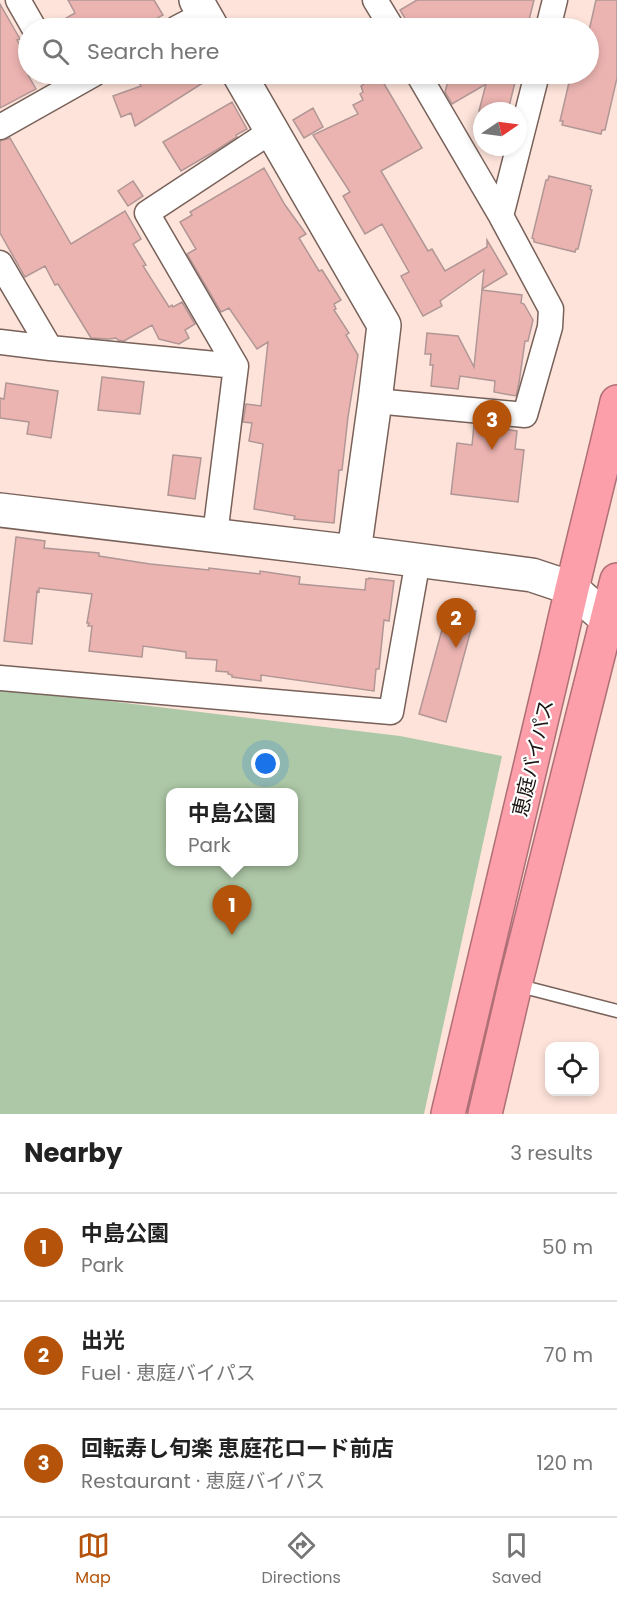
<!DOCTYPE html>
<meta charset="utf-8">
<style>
body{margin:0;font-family:Poppins,"Noto Sans JP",sans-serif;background:#f2f2f2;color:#222}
.controls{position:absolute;right:18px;bottom:18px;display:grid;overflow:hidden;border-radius:12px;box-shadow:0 3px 9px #0003}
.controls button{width:54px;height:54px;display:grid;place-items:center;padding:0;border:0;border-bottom:2px solid #e0e0e0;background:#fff;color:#222;font:30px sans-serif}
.compass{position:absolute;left:473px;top:102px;width:54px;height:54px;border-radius:50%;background:#fff;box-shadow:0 3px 9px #0003;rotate:77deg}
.you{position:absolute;left:266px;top:764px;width:21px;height:21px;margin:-15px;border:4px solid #fff;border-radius:50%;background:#1a73e8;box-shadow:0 0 0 9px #1a73e833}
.badge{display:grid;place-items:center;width:39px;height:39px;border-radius:50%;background:#b45309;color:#fff;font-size:20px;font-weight:700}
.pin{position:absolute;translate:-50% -50px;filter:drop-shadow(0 2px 3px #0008)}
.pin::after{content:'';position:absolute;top:32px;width:21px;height:18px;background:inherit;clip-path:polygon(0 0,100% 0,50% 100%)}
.popup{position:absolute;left:166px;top:788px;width:132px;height:78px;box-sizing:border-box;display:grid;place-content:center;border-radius:12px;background:#fff;filter:drop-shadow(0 2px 4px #0005);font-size:20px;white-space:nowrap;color:#767676}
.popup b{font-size:22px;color:#222}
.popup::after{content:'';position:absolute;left:50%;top:100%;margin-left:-12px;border:12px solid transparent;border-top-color:#fff}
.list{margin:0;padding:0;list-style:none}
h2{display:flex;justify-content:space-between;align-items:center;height:78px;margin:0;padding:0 24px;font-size:26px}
h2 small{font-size:20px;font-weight:400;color:#767676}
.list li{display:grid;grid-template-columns:39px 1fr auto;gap:18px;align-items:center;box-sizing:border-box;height:108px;padding:0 24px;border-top:2px solid #e0e0e0}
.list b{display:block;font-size:22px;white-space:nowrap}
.list p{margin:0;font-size:20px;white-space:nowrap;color:#767676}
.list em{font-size:20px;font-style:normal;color:#767676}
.icon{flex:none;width:33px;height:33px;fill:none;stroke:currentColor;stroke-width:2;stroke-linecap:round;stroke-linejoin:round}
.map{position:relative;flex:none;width:617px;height:1114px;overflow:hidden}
.search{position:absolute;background:#fff;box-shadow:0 3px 9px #0003;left:18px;right:18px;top:18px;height:66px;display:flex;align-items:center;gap:15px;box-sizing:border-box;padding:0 21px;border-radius:33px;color:#767676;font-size:22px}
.sheet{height:402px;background:#fff}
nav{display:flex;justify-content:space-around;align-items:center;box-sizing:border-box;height:84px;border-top:2px solid #e0e0e0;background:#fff;font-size:16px;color:#767676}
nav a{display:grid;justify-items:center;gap:3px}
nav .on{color:#b45309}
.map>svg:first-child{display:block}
.green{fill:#adc8a6;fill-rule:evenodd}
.building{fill:#ecb4b1;stroke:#b09695;stroke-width:1.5}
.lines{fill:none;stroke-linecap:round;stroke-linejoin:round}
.lane-casing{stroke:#776159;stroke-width:15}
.street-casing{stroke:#776159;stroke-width:27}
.secondary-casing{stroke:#776159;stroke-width:36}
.highway-casing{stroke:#ae6f75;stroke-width:36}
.lane{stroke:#fff;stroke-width:12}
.street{stroke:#fff;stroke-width:24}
.secondary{stroke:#fff;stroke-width:33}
.highway{stroke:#fc9fab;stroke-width:33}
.labels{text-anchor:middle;stroke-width:4.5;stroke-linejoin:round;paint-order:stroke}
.street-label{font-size:20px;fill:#1e1512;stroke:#fff}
</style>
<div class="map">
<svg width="617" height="1114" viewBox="0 0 617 1114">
<rect width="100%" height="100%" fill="#fde3da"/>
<!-- green -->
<path class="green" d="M0,688L400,736L502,756L424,1114H0ZM170,792H294V862H170Z"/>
<!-- building -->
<path class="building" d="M68,0H154L163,15L139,28H49L75,13Z
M417,0H534L527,28H411L400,10Z
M596,0H617V78L605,130H602L601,134L562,125L563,121H560L571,74H588V35Z
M0,4L20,39L17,40L28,60V75L36,89L0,108Z
M134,74H217L135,126L131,113L121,117L113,96L141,86Z
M450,74H517L508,111H479L486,84L452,104L445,92Z
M370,80L383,82L422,148L381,171L428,251L432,249L445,271L487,247V240L507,274L482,289L484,270L440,301L442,306L423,316L401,276L409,272L382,224L365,234L343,196L350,192L313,135L358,114L353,105L363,100L360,94L363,92L361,86Z
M232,102L247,129L236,135L237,137L215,151L181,171L163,142Z
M313,108L323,127L304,138L293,120Z
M10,138L71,244L125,211L141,239L133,244L146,265L143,266L169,307L172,305L173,307L182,302L195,324L185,330L189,338L179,344L159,339L152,325L124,341L118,340L116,338L109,339L91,338L58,284L55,285L45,266L25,277L0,233V141Z
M264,168L285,205L306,234L299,238L319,271L322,270L341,300L334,304L336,309L334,310L349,333L346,335L358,355L348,417L342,470H339L334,523L294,519L295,516L254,509L263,444L249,441L252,423L243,422L246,404L261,406L268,342L257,349L229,308L221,312L187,254L196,249L180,222L192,215L190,212Z
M549,176L591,186L590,189L592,190L578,249H576L575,252L534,242V239L532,238L540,205L546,180H548Z
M133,181L143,196L128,206L118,191Z
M482,290L522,295L521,303L524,304L533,320L528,341H525L519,383L516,396L494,392L495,381L460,376L458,389L431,386L433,365H430L431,354H425L427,333L458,336L474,367Z
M102,377L144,382L140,414L98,410Z
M6,383L58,391L51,438L27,434L29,422L0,418V398L4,399Z
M474,425L517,431L515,449L524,450L518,502L451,494L457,443L472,445Z
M173,455L201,458L195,499L168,495Z
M16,537L45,541L44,548L99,553V556L150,564L209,570V568L260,574V571L300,577L299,584L365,590L366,579H369V578L394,581L389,621L384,620L379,669H376L374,691L261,675V681L232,677V675L228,674V672L216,671L217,660L186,658V652L143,646L142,657L89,651L92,626H88L89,623H87L92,594L39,588V592L37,591L32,644L4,641Z
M449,604L476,611L446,722L419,714Z"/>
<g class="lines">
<!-- lane casing -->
<g class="lane-casing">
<path id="lane" d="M516,985L617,1011"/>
</g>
<!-- street casing -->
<g class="street-casing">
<path id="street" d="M18,0L34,28
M375,0L392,28
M177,28L204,14
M548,28L555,0
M0,127L94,74
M501,216L537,74
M0,263L50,348
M0,342L50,348L236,366
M375,401L525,415L550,327L551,309L501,216L418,74
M215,535L236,366L147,213L273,130
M0,678L391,712L418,560"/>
</g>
<!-- secondary casing -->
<g class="secondary-casing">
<path id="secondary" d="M196,0L212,28
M239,74L384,325L375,401L354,552
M0,510L354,552L532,575L571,588L617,628"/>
</g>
<!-- highway casing -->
<g class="highway-casing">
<path id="highway" d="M448,1114L558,650C576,567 598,485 617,402
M485,1114L515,985L617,580"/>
</g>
<!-- lane -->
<use href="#lane" class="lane"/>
<!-- street -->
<use href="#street" class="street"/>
<!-- secondary -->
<use href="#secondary" class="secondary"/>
<!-- highway -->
<use href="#highway" class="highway"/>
</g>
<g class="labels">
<!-- street labels -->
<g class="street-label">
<text transform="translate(533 758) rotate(-77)" y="7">恵庭バイパス</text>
</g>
</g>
</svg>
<div class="controls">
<button><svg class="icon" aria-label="locate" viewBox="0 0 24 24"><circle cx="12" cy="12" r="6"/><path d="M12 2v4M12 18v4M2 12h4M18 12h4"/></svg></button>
</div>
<svg class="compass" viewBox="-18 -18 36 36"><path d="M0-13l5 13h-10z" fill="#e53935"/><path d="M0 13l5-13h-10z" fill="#767676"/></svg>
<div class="you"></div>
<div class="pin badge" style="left:232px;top:935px">1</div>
<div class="popup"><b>中島公園</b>Park</div>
<div class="pin badge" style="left:456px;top:648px">2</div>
<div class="pin badge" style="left:492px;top:450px">3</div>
<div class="search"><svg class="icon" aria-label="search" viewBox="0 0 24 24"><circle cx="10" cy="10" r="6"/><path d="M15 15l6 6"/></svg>Search here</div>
</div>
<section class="sheet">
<h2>Nearby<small>3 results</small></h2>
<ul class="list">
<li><span class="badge">1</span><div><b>中島公園</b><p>Park</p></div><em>50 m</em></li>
<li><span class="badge">2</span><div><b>出光</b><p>Fuel · 恵庭バイパス</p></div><em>70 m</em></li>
<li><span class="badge">3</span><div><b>回転寿し旬楽 恵庭花ロード前店</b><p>Restaurant · 恵庭バイパス</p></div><em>120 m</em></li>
</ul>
</section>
<nav>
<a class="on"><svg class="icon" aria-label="map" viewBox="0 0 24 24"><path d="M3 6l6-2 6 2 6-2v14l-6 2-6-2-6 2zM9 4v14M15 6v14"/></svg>Map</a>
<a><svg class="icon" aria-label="directions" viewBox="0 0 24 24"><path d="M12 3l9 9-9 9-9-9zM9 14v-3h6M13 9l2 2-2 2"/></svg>Directions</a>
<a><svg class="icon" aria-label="saved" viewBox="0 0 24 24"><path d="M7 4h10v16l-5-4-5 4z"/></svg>Saved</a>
</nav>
